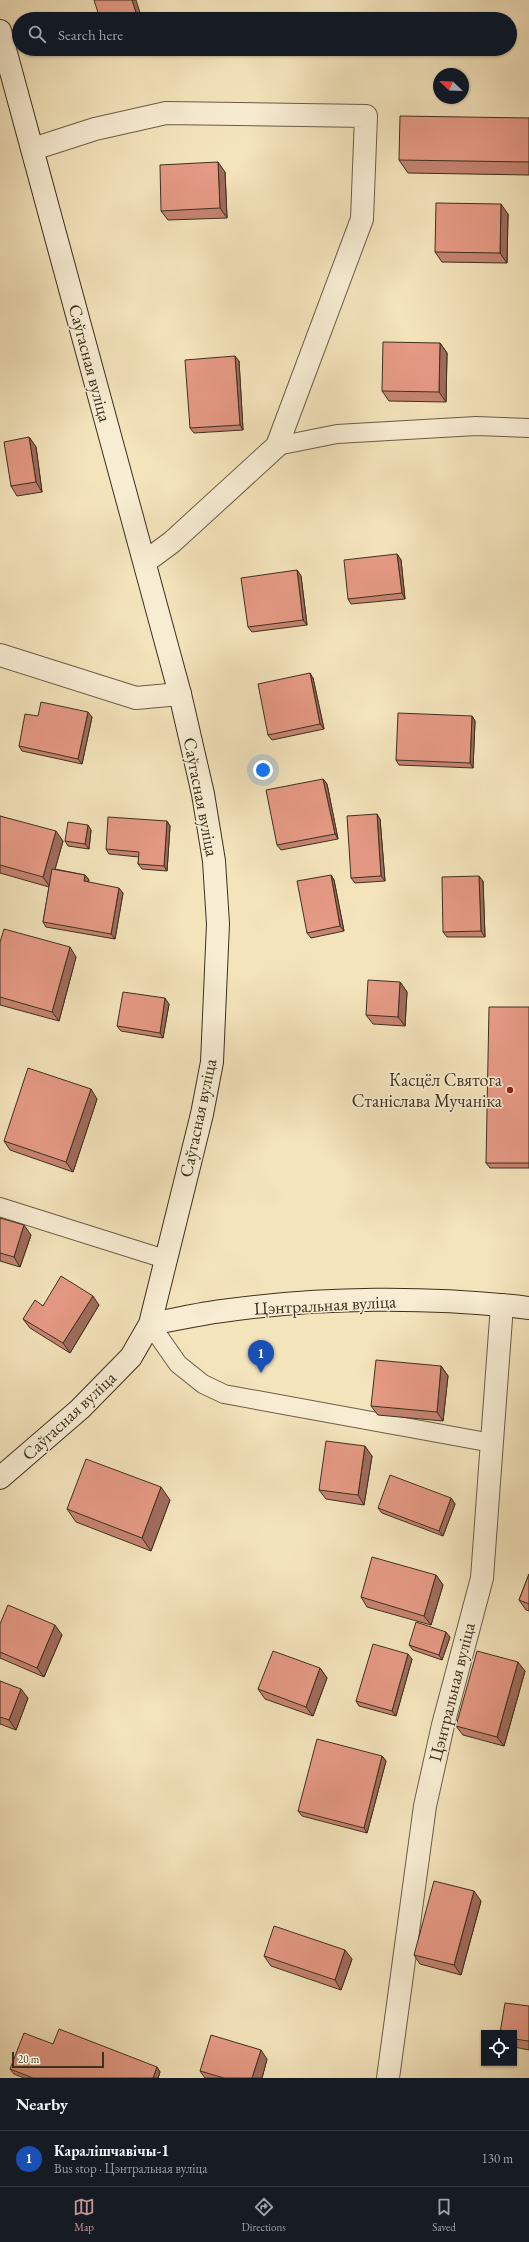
<!DOCTYPE html>
<meta charset="utf-8">
<style>
body{margin:0;font-family:"EB Garamond",serif;background:#242831;color:#f1f3f6}
.controls{position:absolute;right:12px;bottom:12px;display:grid;overflow:hidden;border-radius:0px;box-shadow:0 1px 3px #0004}
.controls button{width:36px;height:36px;display:grid;place-items:center;padding:0;border:0;border-bottom:1px solid #363941;background:#171b24;color:#f1f3f6;font:20px sans-serif}
.compass{position:absolute;left:433px;top:68px;width:36px;height:36px;border-radius:50%;background:#171b24;box-shadow:0 1px 3px #0004;rotate:293deg}
.scale{position:absolute;left:12px;bottom:10px;width:92px;box-sizing:border-box;padding-left:4px;border:2px solid #3d301e;border-top:0;font-size:11px;line-height:14px;white-space:nowrap;color:#3d301e;-webkit-text-stroke:3px #f8edd3;paint-order:stroke}
.you{position:absolute;left:263px;top:770px;width:14px;height:14px;margin:-10px;border:3px solid #fff;border-radius:50%;background:#1a73e8;box-shadow:0 0 0 6px #1a73e833}
.badge{display:grid;place-items:center;width:26px;height:26px;border-radius:50%;background:#c59692;color:#fff;font-size:13px;font-weight:700}
.pin{position:absolute;translate:-50% -33px;filter:drop-shadow(0 1px 2px #0008)}
.pin::after{content:'';position:absolute;top:21px;width:14px;height:12px;background:inherit;clip-path:polygon(0 0,100% 0,50% 100%)}
.list{margin:0;padding:0;list-style:none}
h2{display:flex;justify-content:space-between;align-items:center;height:52px;margin:0;padding:0 16px;font-size:17px}
h2 small{font-size:13px;font-weight:400;color:#9ea1a6}
.list li{display:grid;grid-template-columns:26px 1fr auto;gap:12px;align-items:center;box-sizing:border-box;height:56px;padding:0 16px;border-top:1px solid #363941}
.list b{display:block;font-size:15px;white-space:nowrap}
.list p{margin:0;font-size:13px;white-space:nowrap;color:#9ea1a6}
.list em{font-size:13px;font-style:normal;color:#9ea1a6}
.icon{flex:none;width:22px;height:22px;fill:none;stroke:currentColor;stroke-width:2;stroke-linecap:round;stroke-linejoin:round}
.map{position:relative;flex:none;width:529px;height:2078px;overflow:hidden}
.search{position:absolute;background:#171b24;box-shadow:0 1px 3px #0004;left:12px;right:12px;top:12px;height:44px;display:flex;align-items:center;gap:10px;box-sizing:border-box;padding:0 14px;border-radius:22px;color:#9ea1a6;font-size:15px}
.sheet{height:108px;background:#171b24}
nav{display:flex;justify-content:space-around;align-items:center;box-sizing:border-box;height:56px;border-top:1px solid #363941;background:#171b24;font-size:11px;color:#9ea1a6}
nav a{display:grid;justify-items:center;gap:2px}
nav .on{color:#c59692}
.map>svg:first-child{display:block}
.lines{fill:none;stroke-linecap:round;stroke-linejoin:round}
.lane-casing{stroke:#6b5d46;stroke-width:20}
.street-casing{stroke:#6b5d46;stroke-width:24}
.secondary-casing{stroke:#3d301e;stroke-width:24}
.lane{stroke:#f8edd3;stroke-width:18}
.street{stroke:#f8edd3;stroke-width:22}
.secondary{stroke:#f8edd3;stroke-width:22}
.wall{fill:#c68472;stroke:#3d301e}
.shaded-wall{fill:#a16c5d;stroke:#3d301e}
.building{fill:#e69a85;stroke:#3d301e}
.poi-dot{fill:#8f2418;stroke:#f8edd3;stroke-width:1.5}
.labels{text-anchor:middle;stroke-width:3;stroke-linejoin:round;paint-order:stroke}
.street-label{font-size:18px;fill:#3d301e;stroke:#f8edd3}
.poi-label{font-size:18px;fill:#3d301e;stroke:#f8edd3;text-anchor:end}
</style>
<div class="map">
<svg width="529" height="2078" viewBox="0 0 529 2078">
<rect width="100%" height="100%" fill="#f4e4bc"/>
<filter id="stains"><feTurbulence type="fractalNoise" baseFrequency=".005" numOctaves="4"/><feColorMatrix values="0 0 0 0 .2 0 0 0 0 .09 0 0 0 0 .02 0 0 0 .5 -.17"/></filter>
<radialGradient id="worn" r=".72"><stop offset=".6" stop-color="#630" stop-opacity="0"/><stop offset="1" stop-color="#630" stop-opacity=".3"/></radialGradient>
<g class="lines">
<!-- lane casing -->
<g class="lane-casing">
<path id="lane" d="M277,446L337,434L476,426L529,428
M0,1207L165,1259
M150,1324L178,1364L203,1384L224,1394L492,1443"/>
</g>
<!-- street casing -->
<g class="street-casing">
<path id="street" d="M33,149L95,129L166,113L366,116L362,219L277,446L172,542L145,562
M0,655L136,698L180,694
M388,2078L425,1806L443,1725L482,1578L502,1305"/>
</g>
<!-- secondary casing -->
<g class="secondary-casing">
<path id="secondary" d="M0,31L180,694L203,794L214,861L218,924L212,1062L202,1114L150,1324L131,1357L80,1409L0,1478
M150,1324C174,1320 198,1314 222,1311C321,1297 430,1296 529,1308"/>
</g>
<!-- lane -->
<use href="#lane" class="lane"/>
<!-- street -->
<use href="#street" class="street"/>
<!-- secondary -->
<use href="#secondary" class="secondary"/>
</g>
<!-- wall -->
<path class="wall" d="M529,118V175L408,173L399,160Z
M225,172L227,218L168,220L161,211Z
M508,214L507,263L442,262L435,252Z
M440,343L447,353L446,402L389,401L382,391Z
M239,361L243,430L194,433L190,428Z
M29,437L36,447L42,492L17,496L11,486Z
M397,554L401,560L405,599L351,604L348,599Z
M297,570L301,576L307,625L252,632L248,627Z
M313,678L324,729L272,740L268,735Z
M38,716L92,717L82,764L22,751L19,746Z
M472,716L475,721L473,768L399,765L396,760Z
M323,779L327,784L338,839L281,850L277,845Z
M0,816L63,841L55,869L85,875L89,880L88,882L123,893L115,939L46,927L43,922L49,887L0,873Z
M380,819L385,881L355,883L351,878Z
M167,821L170,826L167,871L142,869L138,864L139,857L109,854L106,849Z
M91,830L89,849L68,846L65,841Z
M331,875L334,880L344,931L311,938L307,933Z
M483,881L485,937H447L443,932Z
M0,942L76,957L59,1021L0,1005Z
M400,982L407,992L405,1026L373,1024L366,1015Z
M169,1004L163,1038L121,1031L117,1026Z
M529,1007V1168H490L486,1163Z
M97,1099L73,1172L10,1150L4,1141Z
M0,1218L31,1235L20,1267L0,1261Z
M99,1305L70,1353L30,1328L23,1319L43,1306Z
M441,1366L448,1376L443,1421L378,1415L371,1406Z
M372,1456L364,1505L326,1499L319,1490Z
M451,1498L455,1504L443,1536L382,1513L378,1508Z
M170,1500L151,1551L76,1522L67,1509Z
M529,1574V1611L526,1610L519,1600Z
M436,1575L443,1585L431,1625L367,1607L361,1597Z
M0,1624L62,1635L44,1677L0,1658Z
M450,1637L442,1660L413,1650L409,1645Z
M412,1659L396,1716L359,1706L356,1701Z
M320,1668L327,1678L313,1716L265,1699L258,1689Z
M525,1671L504,1746L463,1735L456,1726Z
M0,1681L28,1698L16,1730L0,1724Z
M382,1756L386,1761L367,1833L302,1816L298,1811Z
M481,1901L461,1975L420,1964L414,1955Z
M264,1956L352,1959L341,1990L271,1966Z
M529,2006V2050L514,2047V2033Z
M53,2044L157,2067L160,2072L158,2078H24L14,2074L10,2069Z
M267,2059L262,2078H205L200,2071Z"/>
<!-- shaded-wall -->
<path class="shaded-wall" d="M132,0H136L142,19H138Z
M218,162L225,172L227,218L220,208Z
M501,204L508,214L507,263L500,253Z
M440,343L447,353L446,402L439,392Z
M235,356L239,361L243,430L240,425Z
M29,437L36,447L42,492L36,482Z
M397,554L401,560L405,599L402,593Z
M297,570L301,576L307,625L303,620Z
M310,673L313,678L324,729L320,724Z
M88,712L92,717L82,764L78,759Z
M472,716L475,721L473,768L470,763Z
M323,779L327,784L338,839L335,834Z
M377,814L380,819L385,881L381,876Z
M167,821L170,826L167,871L164,866Z
M88,825L91,830L89,849L85,844Z
M56,831L63,841L50,887L43,877Z
M85,875L89,880L87,886L84,881Z
M331,875L334,880L344,931L340,926Z
M479,876L483,881L485,937L481,931Z
M119,888L123,893L115,939L111,934Z
M70,947L76,957L59,1021L52,1012Z
M400,982L407,992L405,1026L398,1017Z
M165,998L169,1004L163,1038L160,1033Z
M91,1089L97,1099L73,1172L66,1162Z
M24,1225L31,1235L20,1267L14,1257Z
M93,1296L99,1305L70,1353L63,1343Z
M441,1366L448,1376L443,1421L437,1412Z
M365,1446L372,1456L364,1505L358,1495Z
M161,1487L170,1500L151,1551L142,1538Z
M451,1498L455,1504L443,1536L439,1531Z
M436,1575L443,1585L431,1625L424,1616Z
M55,1625L62,1635L44,1677L37,1668Z
M446,1632L450,1637L442,1660L439,1655Z
M408,1654L412,1659L396,1716L392,1711Z
M518,1662L525,1671L504,1746L497,1737Z
M320,1668L327,1678L313,1716L306,1707Z
M21,1689L28,1698L16,1730L9,1720Z
M382,1756L386,1761L367,1833L364,1828Z
M474,1891L481,1901L461,1975L454,1965Z
M345,1950L352,1959L341,1990L335,1980Z
M261,2050L267,2059L262,2078H252Z
M157,2067L160,2072L158,2078H153Z"/>
<!-- building -->
<path class="building" d="M94,0H132L138,19H100Z
M400,116L529,118V162L399,160Z
M218,162L220,208L161,211L160,165Z
M436,203L501,204L500,253L435,252Z
M383,342L440,343L439,392L382,391Z
M235,356L240,425L190,428L185,360Z
M29,437L36,482L11,486L4,442Z
M397,554L402,593L348,599L344,560Z
M297,570L303,620L248,627L241,578Z
M310,673L320,724L268,735L258,684Z
M41,702L88,712L78,759L19,746L25,714L38,716Z
M398,713L472,716L470,763L396,760Z
M323,779L335,834L277,845L266,790Z
M377,814L381,876L351,878L347,816Z
M0,816L56,831L43,877L0,865Z
M108,817L167,821L164,866L138,864L139,852L106,849Z
M68,822L88,825L85,844L65,841Z
M52,869L85,875L84,881L119,888L111,934L43,922Z
M331,875L340,926L307,933L297,881Z
M479,876L481,931L443,932L442,877Z
M4,929L70,947L52,1012L0,997V942Z
M368,980L400,982L398,1017L366,1015Z
M123,992L165,998L160,1033L117,1026Z
M489,1007H529V1163H486Z
M28,1068L91,1089L66,1162L4,1141Z
M0,1218L24,1225L14,1257L0,1253Z
M61,1276L93,1296L63,1343L23,1319L35,1300L43,1306Z
M376,1360L441,1366L437,1412L371,1406Z
M326,1441L365,1446L358,1495L319,1490Z
M86,1459L161,1487L142,1538L67,1509Z
M390,1475L451,1498L439,1531L378,1508Z
M372,1557L436,1575L424,1616L361,1597Z
M529,1574V1604L519,1600Z
M8,1605L55,1625L37,1668L0,1652V1624Z
M416,1622L446,1632L439,1655L409,1645Z
M373,1644L408,1654L392,1711L356,1701Z
M273,1651L320,1668L306,1707L258,1689Z
M477,1651L518,1662L497,1737L456,1726Z
M0,1681L21,1689L9,1720L0,1717Z
M317,1739L382,1756L364,1828L298,1811Z
M434,1881L474,1891L454,1965L414,1955Z
M274,1926L345,1950L335,1980L264,1956Z
M505,2003L529,2006V2041L514,2039V2033H500Z
M59,2029L157,2067L153,2078H33L10,2069L24,2033L53,2044Z
M211,2035L261,2050L252,2078H224L200,2071Z"/>
<!-- markers -->
<circle class="poi-dot" cx="510" cy="1090" r="4"/>
<g class="labels">
<!-- street labels -->
<g class="street-label">
<text transform="translate(90 363) rotate(75)" y="6">Саўгасная вуліца</text>
<text transform="translate(201 797) rotate(79)" y="6">Саўгасная вуліца</text>
<text transform="translate(198 1118) rotate(-78)" y="6">Саўгасная вуліца</text>
<text transform="translate(325 1305) rotate(-3)" y="6">Цэнтральная вуліца</text>
<text transform="translate(69 1416) rotate(-43)" y="6">Саўгасная вуліца</text>
<text transform="translate(452 1692) rotate(-76)" y="6">Цэнтральная вуліца</text>
</g>
<!-- poi labels -->
<g class="poi-label">
<text x="502" y="1086">Касцёл Святога<tspan x="502" dy="21">Станіслава Мучаніка</tspan></text>
</g>
</g>
<rect width="100%" height="100%" filter="url(#stains)"/>
<rect width="100%" height="100%" fill="url(#worn)"/>
</svg>
<div class="controls">
<button><svg class="icon" aria-label="locate" viewBox="0 0 24 24"><circle cx="12" cy="12" r="6"/><path d="M12 2v4M12 18v4M2 12h4M18 12h4"/></svg></button>
</div>
<svg class="compass" viewBox="-18 -18 36 36"><path d="M0-13l5 13h-10z" fill="#e53935"/><path d="M0 13l5-13h-10z" fill="#9ea1a6"/></svg>
<div class="scale">20 m</div>
<div class="you"></div>
<div class="pin badge" style="left:261px;top:1373px;background:#1a4fb4">1</div>
<div class="search"><svg class="icon" aria-label="search" viewBox="0 0 24 24"><circle cx="10" cy="10" r="6"/><path d="M15 15l6 6"/></svg>Search here</div>
</div>
<section class="sheet">
<h2>Nearby<small></small></h2>
<ul class="list">
<li><span class="badge" style="background:#1a4fb4">1</span><div><b>Каралішчавічы-1</b><p>Bus stop · Цэнтральная вуліца</p></div><em>130 m</em></li>
</ul>
</section>
<nav>
<a class="on"><svg class="icon" aria-label="map" viewBox="0 0 24 24"><path d="M3 6l6-2 6 2 6-2v14l-6 2-6-2-6 2zM9 4v14M15 6v14"/></svg>Map</a>
<a><svg class="icon" aria-label="directions" viewBox="0 0 24 24"><path d="M12 3l9 9-9 9-9-9zM9 14v-3h6M13 9l2 2-2 2"/></svg>Directions</a>
<a><svg class="icon" aria-label="saved" viewBox="0 0 24 24"><path d="M7 4h10v16l-5-4-5 4z"/></svg>Saved</a>
</nav>
